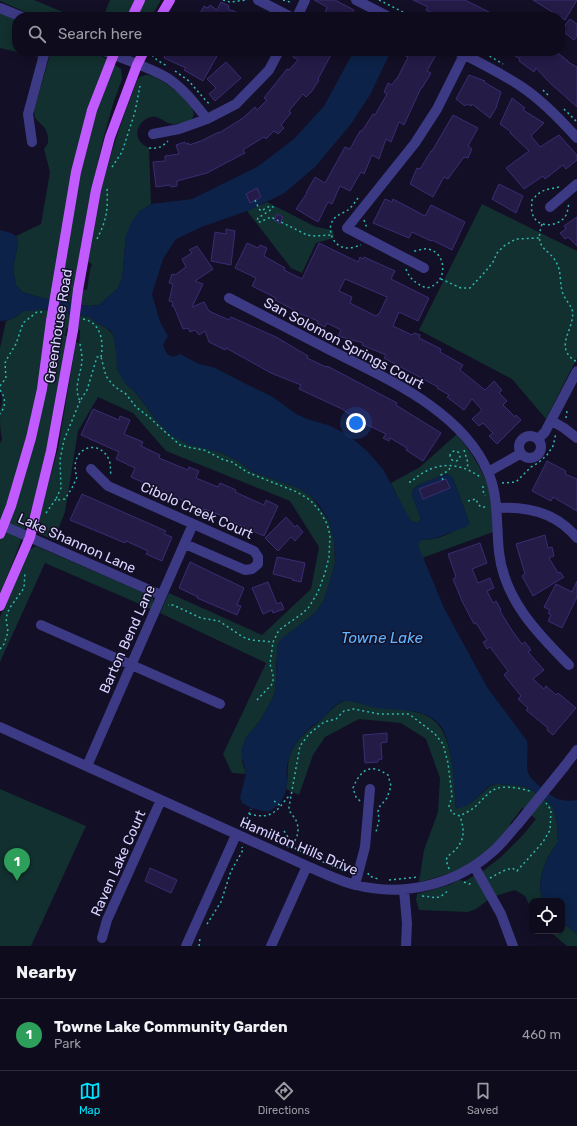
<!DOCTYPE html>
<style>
body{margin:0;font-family:Rubik,sans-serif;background:#1c1929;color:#f1f3f6}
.controls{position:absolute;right:12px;bottom:12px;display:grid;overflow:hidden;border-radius:8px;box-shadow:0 2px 10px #0003}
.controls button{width:36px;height:36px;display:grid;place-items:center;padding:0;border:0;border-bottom:1px solid #2e2b3b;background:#0e0b1c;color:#f1f3f6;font:20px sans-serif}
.you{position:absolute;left:356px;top:423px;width:14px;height:14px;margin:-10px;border:3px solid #fff;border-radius:50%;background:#1a73e8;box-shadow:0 0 0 6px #1a73e833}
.badge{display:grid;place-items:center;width:26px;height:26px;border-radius:50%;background:#00e5ff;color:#fff;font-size:13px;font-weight:700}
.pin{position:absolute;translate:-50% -33px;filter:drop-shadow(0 1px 2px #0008)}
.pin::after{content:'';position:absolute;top:21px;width:14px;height:12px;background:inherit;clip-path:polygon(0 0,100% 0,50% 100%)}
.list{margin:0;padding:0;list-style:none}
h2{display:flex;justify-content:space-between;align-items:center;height:52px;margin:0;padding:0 16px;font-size:17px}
h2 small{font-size:13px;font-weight:400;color:#9b9ba3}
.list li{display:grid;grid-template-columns:26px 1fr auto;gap:12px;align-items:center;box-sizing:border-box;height:72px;padding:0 16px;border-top:1px solid #2e2b3b}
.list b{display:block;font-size:15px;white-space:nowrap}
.list p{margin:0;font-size:13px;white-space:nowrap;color:#9b9ba3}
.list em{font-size:13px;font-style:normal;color:#9b9ba3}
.icon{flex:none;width:22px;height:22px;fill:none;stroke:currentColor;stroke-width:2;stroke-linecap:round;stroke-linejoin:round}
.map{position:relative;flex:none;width:577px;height:946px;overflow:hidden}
.search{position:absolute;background:#0e0b1c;box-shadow:0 2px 10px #0003;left:12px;right:12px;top:12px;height:44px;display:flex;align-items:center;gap:10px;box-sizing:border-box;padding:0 14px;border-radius:16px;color:#9b9ba3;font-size:15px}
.sheet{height:124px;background:#0e0b1c}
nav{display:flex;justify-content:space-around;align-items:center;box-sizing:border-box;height:56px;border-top:1px solid #2e2b3b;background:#0e0b1c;font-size:11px;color:#9b9ba3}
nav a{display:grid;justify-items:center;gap:2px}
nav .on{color:#00e5ff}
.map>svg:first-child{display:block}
.green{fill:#12302f}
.water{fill:#0c2248}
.building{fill:#241b47;stroke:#3b2d73;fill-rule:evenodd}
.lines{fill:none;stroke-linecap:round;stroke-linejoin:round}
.path{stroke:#2fb8b0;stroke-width:1.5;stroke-dasharray:2 3;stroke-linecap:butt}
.minor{stroke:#3d3a85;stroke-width:10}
.major{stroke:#c25bff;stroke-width:10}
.minor-bridge{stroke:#3d3a85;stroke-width:10}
.major-bridge{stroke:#c25bff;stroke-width:10}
.labels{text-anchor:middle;stroke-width:3;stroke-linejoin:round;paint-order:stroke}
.street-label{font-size:14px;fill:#d9d4ff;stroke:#130f26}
.water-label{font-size:15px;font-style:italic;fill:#62b6ff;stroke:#130f26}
</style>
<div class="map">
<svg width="577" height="946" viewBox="0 0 577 946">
<rect width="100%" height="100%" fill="#130f26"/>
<!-- green -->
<path class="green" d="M0,0H34L75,17H37L0,1Z
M110,0H161L151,17H103Z
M0,12L17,19V51H41L38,57L0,48Z
M51,51H94L121,69L122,79L113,104L103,140L88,206L74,288L87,290L90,270L92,264L88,262C94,229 98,197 108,165C116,136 126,109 137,81C139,77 142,75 147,75C158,75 200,105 193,117C191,120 188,121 185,122C182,123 177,124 173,124C165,124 160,115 151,117C142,119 135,129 138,138C140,143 145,146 149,148L151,204L139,212L126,235L122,279L117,289L99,305L89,306L42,298L22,292L16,285L13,269L18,243L16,236L41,224L50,172L44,149L48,143V136L45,128L35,118L34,110Z
M267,202L316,227L333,230L334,238L316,243L302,273L291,268L247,211Z
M482,204L577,251V358L546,419L512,379L419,330Z
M39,309L90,317L97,323L105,327L113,334L116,351L126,384L135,392L157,421L210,449L222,453L238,461L253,472L298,488L311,496L329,521L334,541L335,563L330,581L324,600L315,613L304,622L276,661V682L274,696L259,722L245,739L242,761L246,774L232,773L223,754L266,663L160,613L169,593L262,635L311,589L319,547L290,501L166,451L133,413L98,397L78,431L65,512L54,540L40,534L37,523L58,449L76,342L79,343L80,330L67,328L65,336H67C60,383 53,429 41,475C31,515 17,554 0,593V443L2,439C0,431 0,418 0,410C2,402 4,399 0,391V348L6,321L16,317L23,311H33Z
M457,434C474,456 491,481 493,510C493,517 493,525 493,532L422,558L418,545L420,540C425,539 429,540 433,539C445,537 458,529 469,523L468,519L453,478L450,475L446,474L420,484L413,489L412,495L421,519L417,523L411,521L408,517L391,483L420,467Z
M36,546L149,595L153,599V603L151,609L45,563L0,662V617L29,550Z
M348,700C365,706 382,706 400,709C410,711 423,712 432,719C454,734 454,783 456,808L472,802L490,786L497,784L514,785L525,787L532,790L551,805L554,809L557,825L558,842C546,857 535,881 543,901H532V910L525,896L515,890L492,897L476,909L468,912L419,910L416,900L417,894L449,885L459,880L465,881L484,870L501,857L523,835L536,819L522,808L510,824L511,826C503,834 496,843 488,851C469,868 443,876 419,882L424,850L438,812L440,778L426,739L401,723L359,719L325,737L313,755L299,795L286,789C289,778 286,767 290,755C296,739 308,730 321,720C330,712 335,703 348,700Z
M0,789L86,826L31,946H0Z
M562,922L577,934V946H567L549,931H562Z"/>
<!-- water -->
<path class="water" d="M354,51H391L370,95L351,124L315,167L283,194L247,211L204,226L176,239L163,259L152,294L160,322L168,336L163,345L167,354L173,357L180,354L199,364L213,367L250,386L273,397L296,414L307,419L328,425L348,435L367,451L383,469L411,521L417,523L421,519L412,495L413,489L420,484L446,474L450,475L453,478L468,519L469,523L466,527L433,539H425L421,540L418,545L444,608L487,687L527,741C529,751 525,767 529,775C532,781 552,797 558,799C565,801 570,801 577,800V934L562,922V901H543C535,881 546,857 558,842L557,825L554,809L551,805L532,790L525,787L514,785L497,784L489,786L472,802L466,806L456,809C454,788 453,741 440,725C425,707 397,711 377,708C367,707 351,698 341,702C333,705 328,714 321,720C317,723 312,725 309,729C298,738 288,754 287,768C286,773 287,778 287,783C286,797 280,806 268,812L251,808L242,803L240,798L246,774L241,752L245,739L259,722L274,696L276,682L277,645L281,639L315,613L324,600L335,563L334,541L329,521L319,505L311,496L298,488L253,472L238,461L222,453L189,445L170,435L157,421L135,392L126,384L117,370L116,351L113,334L110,330L105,327L97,323L90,317L39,309L33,311H23C16,317 10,321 0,321V230L11,233L16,236L18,243L13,269L16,285L22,292L42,298L89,306L99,305L117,289L122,279L126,235L132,221L139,212L151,204L192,199L257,167L294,139L324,106Z"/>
<!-- building -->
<path class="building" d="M314,0H335L354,10L350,17H324L327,7Z
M413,0H465L499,17H437L426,10L428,7Z
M533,0H577L565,20Z
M221,2L229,6L228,9L249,17H198L204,6L208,8L210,5L217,10Z
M570,19L577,24V36L574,40L561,30Z
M167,51H207L217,56L203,81L184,70L186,68L164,58Z
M296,51L305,54L307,51H324L331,55L318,79L319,80L312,91L306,97L303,94L289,111L291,113L281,125L284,128L278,134L274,131L266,139L264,137L243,150L245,153L239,156L207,173L177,181V186L171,187L170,185L156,187L153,162L165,161V156L179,154L176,145L185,142L186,144L189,143V145L201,141L219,132V133L243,118L255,107L257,110L267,100L264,98L287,69L289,70L298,60L293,57Z
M395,51H438L427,71L431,73L422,88H421L404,125L399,122L391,142L386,139L379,159L372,155L364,174L361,172L350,191L340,186L332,204L328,202L318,222L296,209L307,193H306L315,177L325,183L345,147L350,149L360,131H362L373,114L375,115L387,94L384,92L388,83L392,85L396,79H397L408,57Z
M507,51H555L568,61V62L577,67V107L550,83L536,68L534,72L519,61L520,59Z
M226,62L241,78L215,101L209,94L216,88L207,79Z
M469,75L485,81L484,82L501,92L496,108L490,118L472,104L471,106L467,104L465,106L456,99Z
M512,98L525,108L523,110L544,123L531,136L540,147L559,135L577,155V160L566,169L563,165L545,179L543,176L524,189L506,168L529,151L510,133L511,132L500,124Z
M453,115L478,128L468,146L472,149L468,158L464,157L448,179L444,177L433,197L410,184L417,168L420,169L431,151H432Z
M499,184L523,196L516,213L492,199Z
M257,188L261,197L250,203L246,194Z
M385,199L392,202L393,199L425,216L431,205L465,222L452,250L432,240L431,241L412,232L409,238L373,223Z
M277,214L283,217L280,224L274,220Z
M577,217V246L568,237L565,239L560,233L566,229L564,226Z
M226,229L235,231L231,265L211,261L215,232L226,234Z
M247,243L258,248L260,245L267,248L264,256L285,268L284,270L302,279L319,243L358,262L360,257L363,259L364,257L395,271L391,279L429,298L418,321L399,312L393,326L412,335L414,333L420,335L419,338L441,349L440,352L463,365L460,370L485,390L494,381L502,390L499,393L507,401L503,405L515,417L516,415L521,420L497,444L489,436L493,433L483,423L479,426L472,419L482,410L472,399L464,410L447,397L449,395L437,388L438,387L384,358L386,355L362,345L363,343L338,336L341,330L327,323L325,327L317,323L318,321L296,312V311L275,300L276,298L252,286L256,278L235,268ZM345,279L387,297L379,314H378L376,316L350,303L352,297L339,291Z
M197,246L213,269L195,281L203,284L192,307L204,302L209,311L229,320L231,317L276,337L308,356L307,358L326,367L327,366L333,369L397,403L396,405L441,433L423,461L406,450L407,448L390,438L389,441L383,438L386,434L363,423L342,409L299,389L301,385L271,373L226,348L225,350L209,342L205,331L199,335L195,330L190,332L188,328L183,329L174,307L172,306L173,302L169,301L173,284L169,283L172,274L175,275L186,267L182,259L192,253L189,250Z
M93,409L119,420L120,416L130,420L124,434L143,442L141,446L160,455L159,458L188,470L189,467L199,471L196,478L218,487L220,483L236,490L235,492L264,505L266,500L278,506L264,536L226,519L227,518L205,509L204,510L131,477L135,468L116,459L119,452L81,435Z
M547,461L566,471L565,474L577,479V511L553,497L551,501L532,491Z
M446,479L450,488L423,499L419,489Z
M82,494L166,531L164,534L172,537L162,561L146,554L148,551L126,541L125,543L70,520Z
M286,517L295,527L297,525L303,532L295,541L291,537L278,551L265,538Z
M545,535L548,548L552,547L554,556L549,558L558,573L560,572L564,577L533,596L522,576L525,574L516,544Z
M480,543L487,563L472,569L478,583L490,578L494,588L487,591L493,603L496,601L501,610L500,611L513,632L522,644L525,642L531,650L528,652L544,670L533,679L544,689L546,686L556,695L558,693L576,708L553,735L547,730L548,728L526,710L528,708L518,699L521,696L504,675L508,671L490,647L487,649L483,642L487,640L476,623L474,624L462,601L453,579L456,577L448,554Z
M277,557L305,563L301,582L292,580L293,579L273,574Z
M190,562L244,588L237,605L241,606L237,615L197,598L198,597L179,588Z
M577,581V597L562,628L548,621L551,615L548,613L550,610L544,607L556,584L572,592Z
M268,582L277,604L281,602L284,609L273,613L272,610L263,614L252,588Z
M387,733V742L381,743L382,759L378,760V762L365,763L363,735Z
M150,868L177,880L171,893L145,881Z"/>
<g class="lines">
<!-- path -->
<path class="path" d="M223,0L230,2L247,0
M283,0L290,2L292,0
M379,0L413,17
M445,51L449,55
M481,51L503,64
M152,55L157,60L167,66
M175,71L189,81L207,102L210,104L209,105
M543,90L549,96
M564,109L577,122
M149,148C158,149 162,147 168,141
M112,167L122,152L135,112L140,86
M559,187C545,190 542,189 532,200C532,204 531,209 532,212C535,229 559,228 566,215C568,211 568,207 569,203
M358,198C355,202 352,207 348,210C342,214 334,215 331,224C328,235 336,249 349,248C353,248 357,246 361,245
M255,200L259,209L261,211L270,206L273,207L272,209L258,218L257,221L260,222L271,217L307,235L315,236L331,235
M364,220L367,228
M542,224C533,252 550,246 558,266C561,274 560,283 562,291C564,298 569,303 572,309C577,328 551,347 577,362
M97,239C107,219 108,210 107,187
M406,269C410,280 416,283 426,288C448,285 448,253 428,249C423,248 418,251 413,251
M441,279L461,288H470L485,272L493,262L497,253L504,246L516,239L539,238
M83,319C101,322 104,342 101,357
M80,344C81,349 82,355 82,360C81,375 73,387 80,401L87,390L97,357H101L106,376L112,384L118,389L126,394L136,407L149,417L163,430L180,445L192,448L204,450L224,460L232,462L247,472L259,477L297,492L310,500L320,511L327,524L330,535L329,557L325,573L318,592L309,607L303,613L279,630L273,642L251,640L243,637L219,621L201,618L173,605H168
M0,386L6,378L5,363L8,357L16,344L23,323L37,312H44
M0,390C6,398 6,406 0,414
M80,401L64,440L60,460L61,488L56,499L58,500L65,499L72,488L77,477C67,449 99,436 109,460C111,464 110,470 111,475
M566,418L567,411
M464,450L468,463L467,469
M450 456a5 5 0 1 1 10 0a5 5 0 1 1-10 0Z
M443,480L441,475L449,470L451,465
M409,482H411C432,462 457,460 480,477
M502,483L516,482L531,467L538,463L547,455L553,446L556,433
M483,486V491L485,496
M468,501L476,499L478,504L481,507H486
M46,513L56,499
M0,649L4,644L8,632L6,618L9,609L24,588L25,572
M257,700L273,683V675L270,664L273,642
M274,801L281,806
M360,801L356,797L353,788C361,769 370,763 388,775L391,786L387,798L380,806L378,811L379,820L376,832
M249,814C266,818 273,816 284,802C286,799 287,797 291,796
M246,821L253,831
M243,828L251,809
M284,831L296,849L314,858
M287,847C296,844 300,832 297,823C295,816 289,814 289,807L300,746L309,734L324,722L336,719L344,711L354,709L379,714H409L435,734L443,744L448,763L452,796L449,806L452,813L460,816C465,813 472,810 476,806C492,790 493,785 517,788C522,789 527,790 532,792
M318,860L343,870L349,868
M449,869L446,860C448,856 449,855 452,853C465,842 465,831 460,816
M368,873L369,876L378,879
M490,878L503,871L512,868L517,871L543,842L550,830L551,810L546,803
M389,880L419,877
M464,882L469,884L473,883
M422,896C435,897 439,901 449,889
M207,924L221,902L231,871L243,850L242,847
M199,946L200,938"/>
<!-- minor -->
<path class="minor" d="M258,0L291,17
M356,0L389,17
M0,8L22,17
M297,17L305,0
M104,51C125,60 150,67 169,79C185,90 196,105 207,119
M457,51C479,62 501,73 522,87C543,101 560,119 577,138
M153,134L179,129L207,119L236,104L269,70L279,51
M32,142L28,114L45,51
M550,207L577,184
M424,268L347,228L415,143L437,109L464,55
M229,298C264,316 299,334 334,352C389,380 462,411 488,472C499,497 496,525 499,552C504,599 537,633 569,665
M552,421L564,428L577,438
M519 447a11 11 0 1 1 22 0a11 11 0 1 1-22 0Z
M538,439L545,432L577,371
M91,469L108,486L254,551L258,557V564L252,569L245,570L185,544
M488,472L520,454
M497,508C527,506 557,513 577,538
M4,526L161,595
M41,625L220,704
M0,727L307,866C323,873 339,881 356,885C402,897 455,885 491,853C501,845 509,834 518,824
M87,766L193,524
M564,767L577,750
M474,866L501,914L513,946
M355,885L365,847L370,789
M404,890L407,923L406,946
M102,938L107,920L161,800
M186,946L236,835
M271,946L307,866"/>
<!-- major -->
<path class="major" d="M132,17L140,0
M160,17L170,0
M78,290L96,190L110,137L137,65L144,51
M56,291L76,172L92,110L115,51
M0,534L11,506L31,438L42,389L51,321
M0,606L30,537L51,451L73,330"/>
<!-- minor-bridge -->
<path class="minor-bridge" d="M518,824L564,767"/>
<!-- major-bridge -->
<path class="major-bridge" d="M51,321L56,291
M73,330L78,290"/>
</g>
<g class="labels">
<!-- street labels -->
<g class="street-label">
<text transform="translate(58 326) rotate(-81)" y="5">Greenhouse Road</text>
<text transform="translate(344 343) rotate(28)" y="5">San Solomon Springs Court</text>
<text transform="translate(197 510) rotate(24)" y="5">Cibolo Creek Court</text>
<text transform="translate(77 543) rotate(24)" y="5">Lake Shannon Lane</text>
<text transform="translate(127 639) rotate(-66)" y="5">Barton Bend Lane</text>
<text transform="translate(299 846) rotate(23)" y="5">Hamilton Hills Drive</text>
<text transform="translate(118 863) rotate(-66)" y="5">Raven Lake Court</text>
</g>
<!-- water labels -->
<g class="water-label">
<text x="382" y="643">Towne Lake</text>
</g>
</g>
</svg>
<div class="controls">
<button><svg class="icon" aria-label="locate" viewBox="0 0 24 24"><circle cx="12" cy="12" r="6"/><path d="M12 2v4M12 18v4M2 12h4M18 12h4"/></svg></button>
</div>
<div class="you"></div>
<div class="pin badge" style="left:17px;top:881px;background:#2e9e5b">1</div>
<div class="search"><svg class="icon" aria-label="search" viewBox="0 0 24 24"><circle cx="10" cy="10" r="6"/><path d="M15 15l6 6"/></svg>Search here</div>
</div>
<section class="sheet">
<h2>Nearby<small></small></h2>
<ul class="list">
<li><span class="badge" style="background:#2e9e5b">1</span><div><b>Towne Lake Community Garden</b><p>Park</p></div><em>460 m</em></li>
</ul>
</section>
<nav>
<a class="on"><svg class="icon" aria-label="map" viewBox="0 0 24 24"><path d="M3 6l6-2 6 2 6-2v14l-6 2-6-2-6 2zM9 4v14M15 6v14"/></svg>Map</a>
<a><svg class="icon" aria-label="directions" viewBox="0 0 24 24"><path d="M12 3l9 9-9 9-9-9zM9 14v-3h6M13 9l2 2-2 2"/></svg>Directions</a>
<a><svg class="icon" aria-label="saved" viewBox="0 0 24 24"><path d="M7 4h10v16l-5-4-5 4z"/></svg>Saved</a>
</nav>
